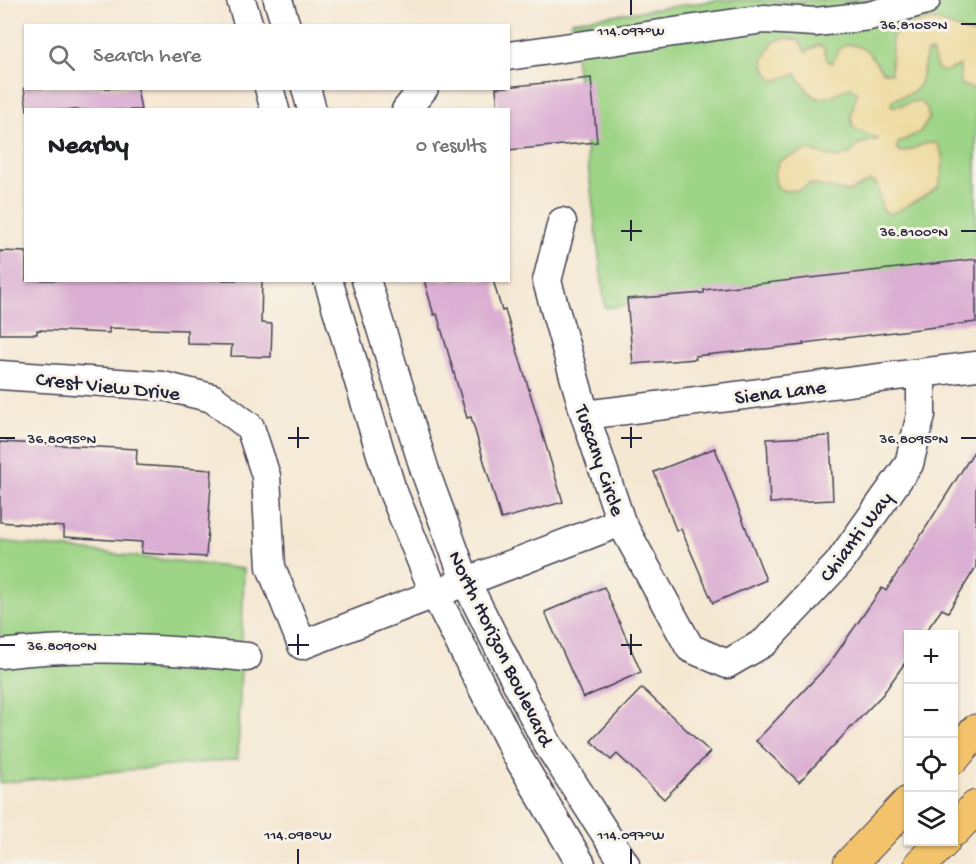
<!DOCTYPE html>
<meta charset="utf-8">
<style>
body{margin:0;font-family:"Gochi Hand",sans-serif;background:#f6f6f6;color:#202124}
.controls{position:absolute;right:18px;bottom:18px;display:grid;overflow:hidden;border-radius:0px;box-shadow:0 2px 4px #0004}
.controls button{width:54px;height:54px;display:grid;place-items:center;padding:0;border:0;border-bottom:2px solid #e0e0e0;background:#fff;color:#202124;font:30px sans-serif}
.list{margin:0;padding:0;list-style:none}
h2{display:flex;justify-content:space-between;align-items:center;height:78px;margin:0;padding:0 24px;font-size:26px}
h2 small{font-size:20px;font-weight:400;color:#757577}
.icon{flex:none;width:33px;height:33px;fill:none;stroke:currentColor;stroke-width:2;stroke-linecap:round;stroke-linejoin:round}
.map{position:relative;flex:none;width:976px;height:864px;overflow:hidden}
.search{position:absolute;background:#fff;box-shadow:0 2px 4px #0004;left:24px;top:24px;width:486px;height:66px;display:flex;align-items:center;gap:15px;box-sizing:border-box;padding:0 21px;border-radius:0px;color:#757577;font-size:22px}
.panel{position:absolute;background:#fff;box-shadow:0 2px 4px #0004;left:24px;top:108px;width:486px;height:174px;border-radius:0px}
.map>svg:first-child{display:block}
.green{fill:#9ed486;stroke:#607b60;stroke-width:1.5}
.sand{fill:#eeda9e;stroke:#887e6c;stroke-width:1.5}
.building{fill:#dbafd3}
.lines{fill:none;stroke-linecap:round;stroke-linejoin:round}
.minor-casing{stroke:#424052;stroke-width:31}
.major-casing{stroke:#424052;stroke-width:35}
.minor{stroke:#fff;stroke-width:28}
.major{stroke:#f2c36a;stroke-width:33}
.ticks{fill:none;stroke:#22223b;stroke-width:2}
.labels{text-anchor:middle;stroke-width:6;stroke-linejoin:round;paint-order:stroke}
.street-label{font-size:21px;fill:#22223b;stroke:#f7f3e8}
.ticks-label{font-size:15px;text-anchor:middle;fill:#22223b;stroke:#f7f3e8;stroke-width:6;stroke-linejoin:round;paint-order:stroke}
</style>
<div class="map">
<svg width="976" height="864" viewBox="0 0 976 864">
<rect width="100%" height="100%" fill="#f7f3e8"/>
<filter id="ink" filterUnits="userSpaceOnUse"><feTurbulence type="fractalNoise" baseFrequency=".0167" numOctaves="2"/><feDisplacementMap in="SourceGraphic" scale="12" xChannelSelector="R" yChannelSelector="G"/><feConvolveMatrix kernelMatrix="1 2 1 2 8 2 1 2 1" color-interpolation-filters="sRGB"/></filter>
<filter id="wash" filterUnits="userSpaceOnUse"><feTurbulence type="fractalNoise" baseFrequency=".008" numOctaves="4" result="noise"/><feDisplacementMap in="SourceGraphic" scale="24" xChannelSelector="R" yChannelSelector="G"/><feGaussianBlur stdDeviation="1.35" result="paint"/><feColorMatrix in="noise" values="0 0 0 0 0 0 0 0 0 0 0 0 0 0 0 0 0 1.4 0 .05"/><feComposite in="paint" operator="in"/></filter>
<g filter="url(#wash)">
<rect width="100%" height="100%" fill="#f5e8d3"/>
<!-- green -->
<path class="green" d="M719,0H976V263L605,308L571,21Z
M0,541L244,569L238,759L0,783Z"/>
<!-- sand -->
<path class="sand" d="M934,20L976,35V90L960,84V65L944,72L937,68L932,52H927L920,84L913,92L892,100L891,106C902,108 909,101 920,101L927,108L929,119L920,132L898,143L897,148L900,152C914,151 922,141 936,143C946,155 943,173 938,187C927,194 901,211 889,214L882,209L877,184L870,181L849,192L810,184L799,190L785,191L777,187L774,175L779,161L807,150L837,158L849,154L860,144L878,139L853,128L851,116L857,92L851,87C818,101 818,107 796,74L774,81L767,73L763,61L772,43L784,38L799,40L806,52L818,45L824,48L827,60L832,63L839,49L847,44C871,47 869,56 883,72L891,73L892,37L906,24Z"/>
<g id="blocks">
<!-- building -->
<path class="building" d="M591,78L597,142L508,150V110H498L496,88Z
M24,88H137L141,110H27Z
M0,251L26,252V280H262L261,323L272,324L271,357L231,356L232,345L187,344V330L109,328V333L37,330V334H0Z
M976,259V322L803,343L804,345L695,356L696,359L633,364L627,299L704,293V290Z
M424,280H493L502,311L505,310L563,502L501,519L471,417L467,418L437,314L434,315Z
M830,436L833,500L770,503L767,439Z
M0,442L137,449L136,465L212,470L206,557L141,553L142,542L64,537V527L0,522Z
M715,448L766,580L713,603L681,529L676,530L654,472Z
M976,448V567L948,612L942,609L924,634H909V657L883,694L799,782L756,741L829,664L882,588L886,591Z
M604,587L641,672L583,698L545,612Z
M642,688L710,752L664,799L617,754L611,760L591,741Z"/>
</g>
</g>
<g filter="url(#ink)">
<use href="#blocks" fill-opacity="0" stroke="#424052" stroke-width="1.5"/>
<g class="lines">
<!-- minor casing -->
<g class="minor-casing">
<path id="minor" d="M241,0L249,26
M278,0L286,26
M508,56L764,19L816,22L869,16L926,0
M269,88L275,110
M306,88L312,110
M406,110L424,88
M562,222L547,281L585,415L621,522L690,648L727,664L765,642L838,564L909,464L921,415V373
M328,280L391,487L434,592L516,754L581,864
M366,280L425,471L465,580L547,743L625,864
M0,375L163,386L212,398L250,427L266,476L271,567L302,645L621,522
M585,415L976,366
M0,654C83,644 164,649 247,657"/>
</g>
<!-- major casing -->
<g class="major-casing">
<path id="major" d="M954,757L976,731
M954,830L976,807
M850,864L908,803
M921,864L943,842"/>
</g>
<!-- minor -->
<use href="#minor" class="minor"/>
<!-- major -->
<use href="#major" class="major"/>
</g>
</g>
<!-- ticks -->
<path class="ticks" d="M631,0V15M961,24H976M631,220V241M621,231H642M961,231H976M298,427V448M631,427V448M0,438H15M288,438H309M621,438H642M961,438H976M298,634V655M631,634V655M0,645H15M288,645H309M621,645H642M298,849V864M631,849V864"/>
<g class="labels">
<!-- street labels -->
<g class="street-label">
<text transform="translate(108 385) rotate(6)" y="7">Crest View Drive</text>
<text transform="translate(780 391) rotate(-7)" y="7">Siena Lane</text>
<text transform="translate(601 460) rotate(71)" y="7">Tuscany Circle</text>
<text transform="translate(855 536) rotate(-53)" y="7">Chianti Way</text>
<text transform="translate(502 648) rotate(64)" y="7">North Horizon Boulevard</text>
</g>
</g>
<g class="ticks-label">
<text x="914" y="29">36.8105°N</text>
<text x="631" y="35">114.097°W</text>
<text x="914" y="236">36.8100°N</text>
<text x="62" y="443">36.8095°N</text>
<text x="914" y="443">36.8095°N</text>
<text x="62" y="650">36.8090°N</text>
<text x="298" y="839">114.098°W</text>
<text x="631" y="839">114.097°W</text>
</g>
</svg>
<div class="controls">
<button>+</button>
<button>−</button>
<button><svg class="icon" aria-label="locate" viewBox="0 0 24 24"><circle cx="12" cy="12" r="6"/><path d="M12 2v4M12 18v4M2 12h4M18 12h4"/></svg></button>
<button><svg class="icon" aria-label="layers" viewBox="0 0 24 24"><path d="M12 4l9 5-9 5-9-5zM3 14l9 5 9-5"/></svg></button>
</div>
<div class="search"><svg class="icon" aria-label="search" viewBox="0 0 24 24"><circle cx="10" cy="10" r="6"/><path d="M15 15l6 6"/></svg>Search here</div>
<section class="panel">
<h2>Nearby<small>0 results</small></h2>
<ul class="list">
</ul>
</section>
</div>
